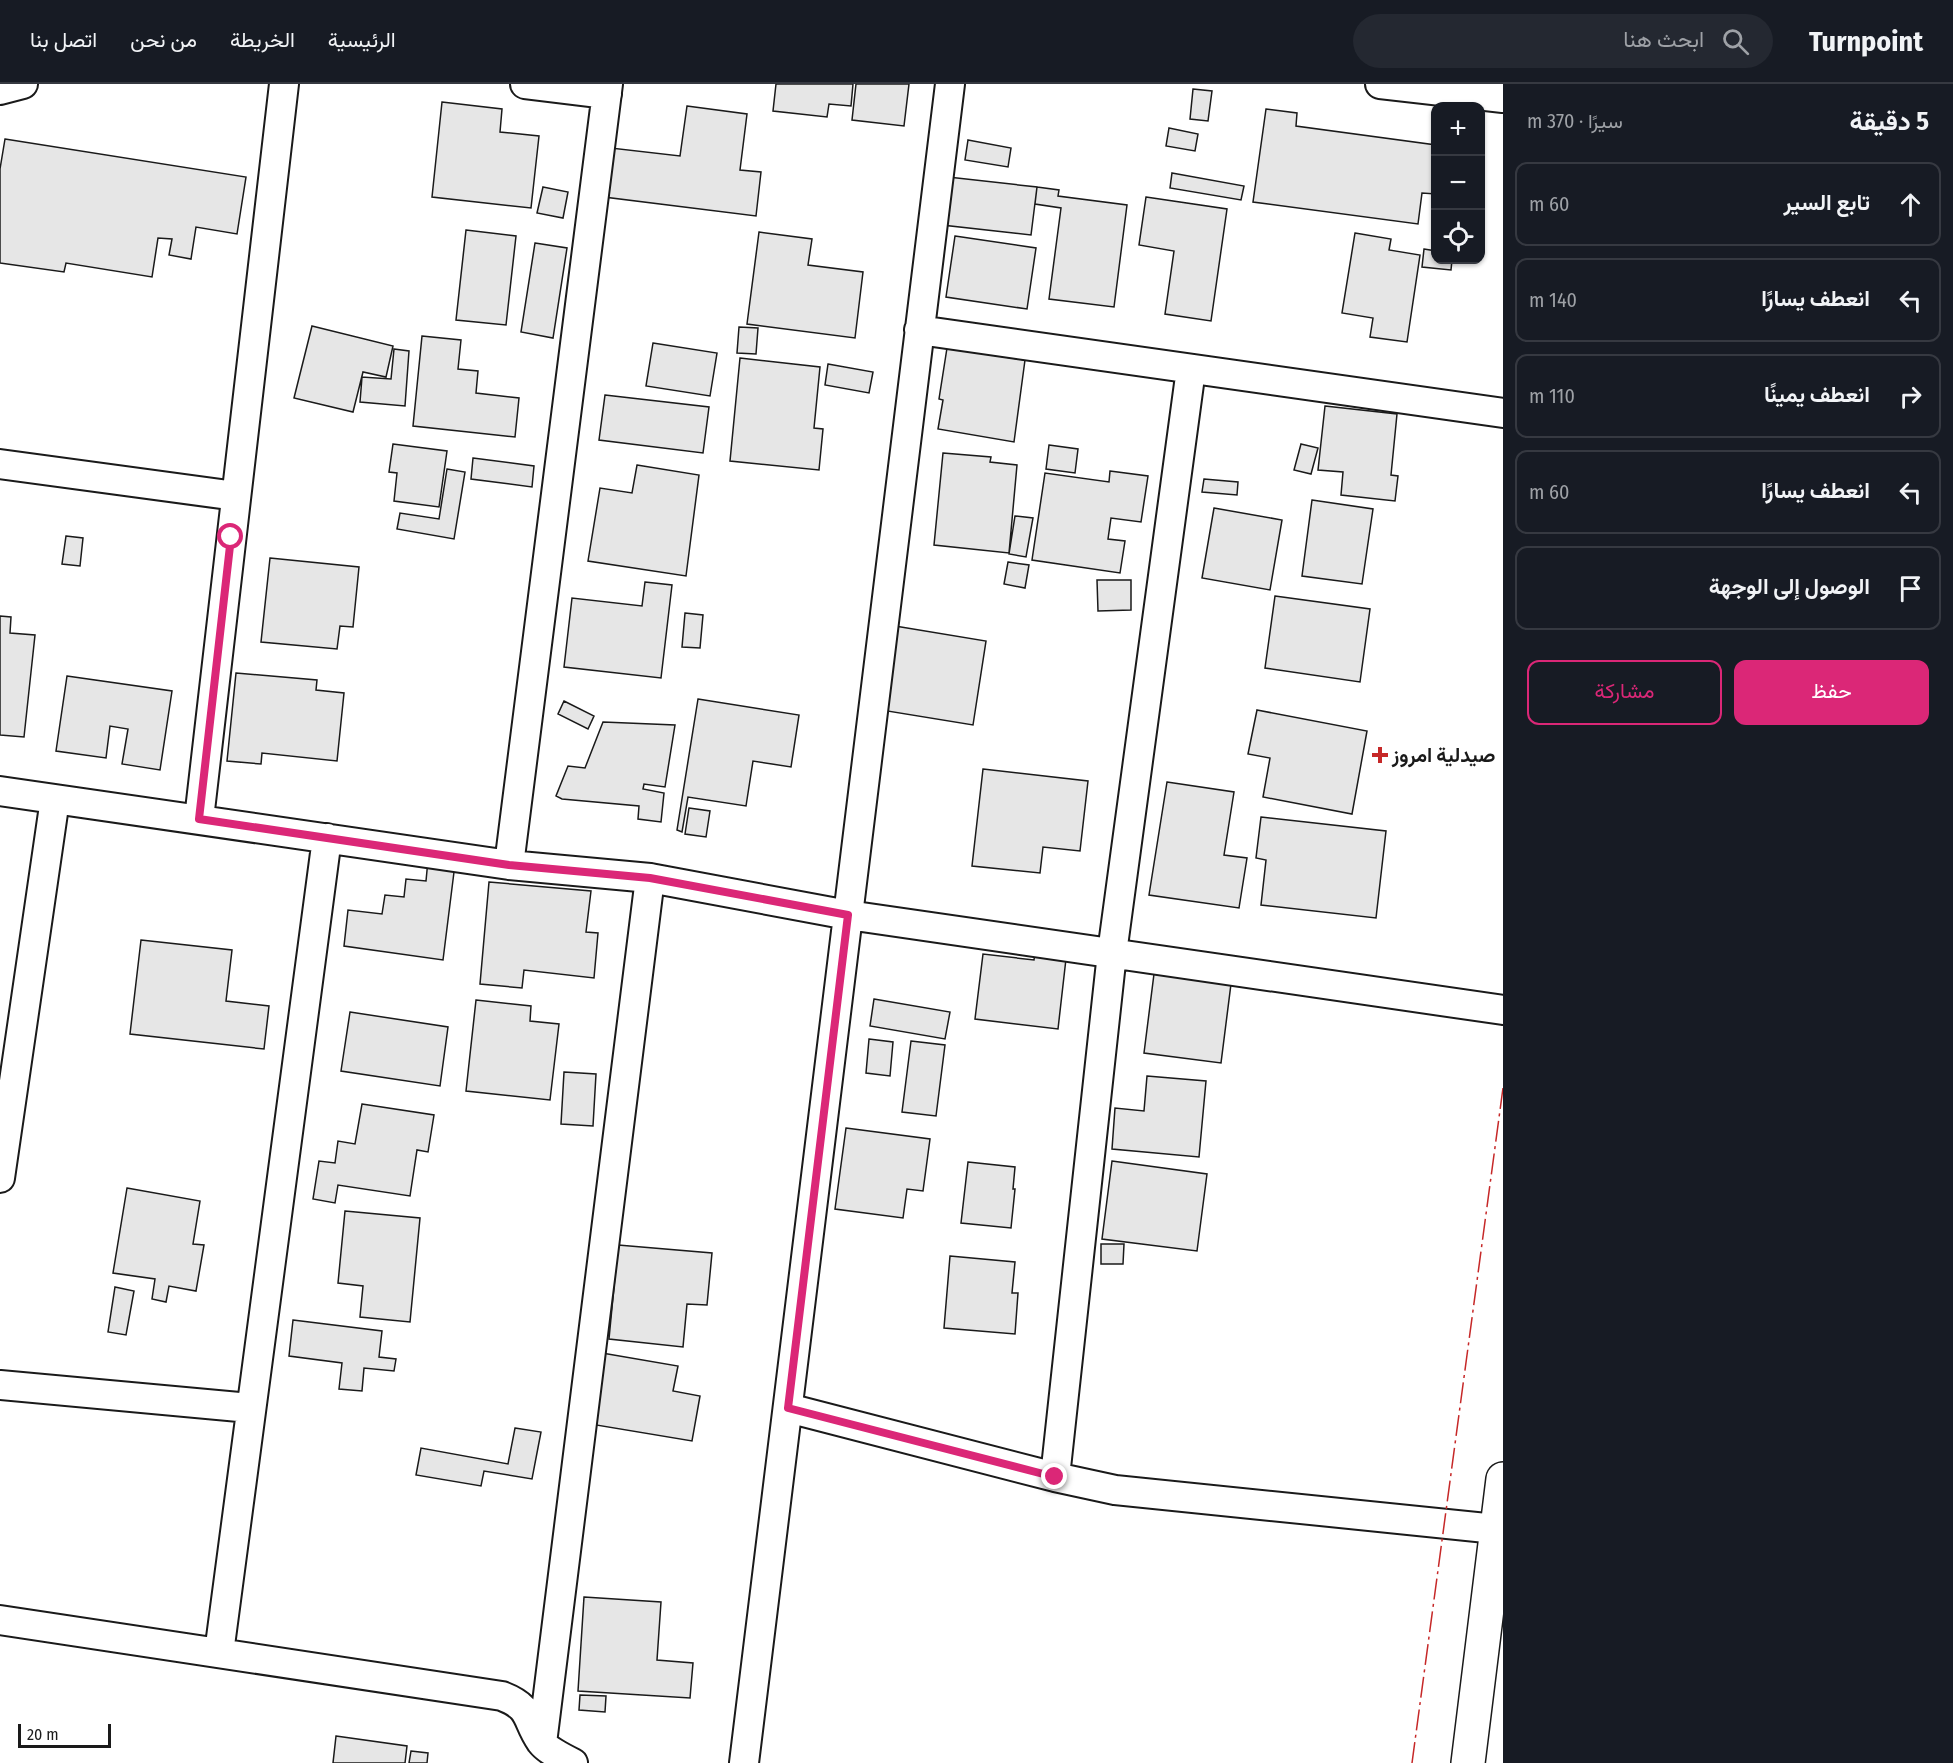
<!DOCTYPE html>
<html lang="ar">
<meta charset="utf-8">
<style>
body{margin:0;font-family:"Fira Sans Condensed",Vazirmatn,sans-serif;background:#242831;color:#f1f3f6;direction:rtl}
.controls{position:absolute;right:18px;top:18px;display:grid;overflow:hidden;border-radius:12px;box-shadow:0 2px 4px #0004}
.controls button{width:54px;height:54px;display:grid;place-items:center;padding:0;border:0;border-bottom:2px solid #363941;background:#171b24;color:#f1f3f6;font:30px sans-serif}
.scale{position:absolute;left:18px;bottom:15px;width:93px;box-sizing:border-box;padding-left:6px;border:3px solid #1a1a1a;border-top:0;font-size:16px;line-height:21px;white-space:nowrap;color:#1a1a1a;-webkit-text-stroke:4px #fff;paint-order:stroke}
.stop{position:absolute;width:18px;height:18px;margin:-14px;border:4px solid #db2777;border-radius:50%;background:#fff}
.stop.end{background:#db2777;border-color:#fff;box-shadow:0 2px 6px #0008}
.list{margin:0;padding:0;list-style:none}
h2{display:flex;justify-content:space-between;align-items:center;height:78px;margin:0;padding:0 24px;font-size:26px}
h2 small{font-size:20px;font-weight:400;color:#9ea1a6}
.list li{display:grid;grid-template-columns:39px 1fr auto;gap:18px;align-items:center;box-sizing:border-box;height:84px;margin:0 12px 12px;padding:0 12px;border:2px solid #363941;border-radius:12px}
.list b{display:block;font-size:22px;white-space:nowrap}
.list em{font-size:20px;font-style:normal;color:#9ea1a6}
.actions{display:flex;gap:12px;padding:18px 24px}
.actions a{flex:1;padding:14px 0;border:2px solid #db2777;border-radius:12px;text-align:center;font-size:21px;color:#db2777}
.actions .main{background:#db2777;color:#fff}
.icon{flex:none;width:33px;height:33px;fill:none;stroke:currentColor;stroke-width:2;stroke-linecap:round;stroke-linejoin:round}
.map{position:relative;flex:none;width:1503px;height:1679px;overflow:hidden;direction:ltr}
header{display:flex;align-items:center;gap:36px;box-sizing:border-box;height:84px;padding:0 30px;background:#171b24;border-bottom:2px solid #363941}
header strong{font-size:28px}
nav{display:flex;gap:33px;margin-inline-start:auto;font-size:21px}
.search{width:420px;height:54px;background:#242831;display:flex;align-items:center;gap:15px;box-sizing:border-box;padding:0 21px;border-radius:33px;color:#9ea1a6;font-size:22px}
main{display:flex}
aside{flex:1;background:#171b24}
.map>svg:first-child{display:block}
.building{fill:#e6e6e6;stroke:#1a1a1a;stroke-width:1.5}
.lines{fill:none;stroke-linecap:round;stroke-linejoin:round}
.street-casing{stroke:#1a1a1a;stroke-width:32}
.secondary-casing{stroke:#1a1a1a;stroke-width:36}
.street{stroke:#fff;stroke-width:28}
.secondary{stroke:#fff;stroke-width:33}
.power{stroke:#c62828;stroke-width:1.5;stroke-dasharray:21 4.5 3 4.5;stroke-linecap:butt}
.route{stroke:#db2777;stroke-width:8}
.poi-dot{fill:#c62828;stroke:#fff;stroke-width:2}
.labels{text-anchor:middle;stroke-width:4.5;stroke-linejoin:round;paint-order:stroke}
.poi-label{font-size:20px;font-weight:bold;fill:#1a1a1a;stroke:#fff;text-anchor:start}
</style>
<header>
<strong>Turnpoint</strong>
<div class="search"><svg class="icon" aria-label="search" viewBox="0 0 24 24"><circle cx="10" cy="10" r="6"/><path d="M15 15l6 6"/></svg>ابحث هنا</div>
<nav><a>الرئيسية</a><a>الخريطة</a><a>من نحن</a><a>اتصل بنا</a></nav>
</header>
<main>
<aside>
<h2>5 دقيقة<small>سيرًا · 370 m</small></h2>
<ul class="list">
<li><svg class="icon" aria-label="ahead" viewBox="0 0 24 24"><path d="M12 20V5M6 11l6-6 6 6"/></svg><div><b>تابع السير</b></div><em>60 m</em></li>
<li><svg class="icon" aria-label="left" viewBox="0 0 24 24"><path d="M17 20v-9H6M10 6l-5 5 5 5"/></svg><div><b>انعطف يسارًا</b></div><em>140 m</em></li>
<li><svg class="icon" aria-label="right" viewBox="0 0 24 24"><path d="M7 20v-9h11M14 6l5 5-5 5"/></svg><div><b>انعطف يمينًا</b></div><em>110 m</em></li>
<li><svg class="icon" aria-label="left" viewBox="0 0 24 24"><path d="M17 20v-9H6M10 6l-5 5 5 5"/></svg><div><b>انعطف يسارًا</b></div><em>60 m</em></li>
<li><svg class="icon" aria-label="arrive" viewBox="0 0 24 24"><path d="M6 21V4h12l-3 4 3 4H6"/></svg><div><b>الوصول إلى الوجهة</b></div></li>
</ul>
<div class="actions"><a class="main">حفظ</a><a>مشاركة</a></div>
</aside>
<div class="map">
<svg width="1503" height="1679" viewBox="0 0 1503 1679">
<rect width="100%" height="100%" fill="#fff"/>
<!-- building -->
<path class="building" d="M776,0H853L851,22L829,20L827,33L773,27Z
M856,0H909L904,42L852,36Z
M1193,5L1212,7L1208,37L1190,35Z
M442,18L502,25L500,48L539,52L531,124L432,113Z
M687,22L747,30L740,86L761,88L756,132L604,113L611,64L680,72Z
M1266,25L1297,29L1296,42L1436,61V110L1422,109L1418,140L1253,118Z
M1169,44L1198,50L1195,67L1166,62Z
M5,55L246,93L237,150L196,143L191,175L169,171L172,155L158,154L152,193L66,179L64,188L0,179V85Z
M968,56L1011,64L1008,83L965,76Z
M1172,89L1244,102L1241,116L1170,104Z
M948,93L1037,103L1031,151L942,141Z
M543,103L568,108L563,134L537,129Z
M1037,103L1059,106L1058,112L1127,121L1114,223L1049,215L1061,124L1035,120Z
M1146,113L1227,125L1211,237L1165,230L1174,167L1139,161Z
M466,146L516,152L506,241L456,236Z
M759,148L812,155L808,181L863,188L855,254L747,240Z
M1355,149L1391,155L1389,166L1420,171L1407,258L1370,253L1373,234L1342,229Z
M955,152L1036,164L1027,225L946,213Z
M535,159L567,164L553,254L521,248Z
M1424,165L1436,167V176H1452L1451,186L1422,183Z
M312,242L393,262L386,293L363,288L353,328L294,314Z
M739,243L758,244L756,270L737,269Z
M422,252L461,256L458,285L478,287L476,309L519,314L515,353L413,342Z
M653,259L717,269L710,312L646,302Z
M947,264L1025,276L1014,358L938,345L943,316L939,315Z
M394,265L409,267L405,322L360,318L362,293L391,295Z
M740,274L820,283L814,344L823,345L819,386L730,377Z
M828,280L873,288L869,309L825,301Z
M605,311L709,323L703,369L599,356Z
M1325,322L1397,330L1391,391L1398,392L1395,417L1341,411L1343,388L1318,386Z
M393,360L447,367L439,423L394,417L397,389L389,388Z
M1301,360L1318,364L1311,390L1294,386Z
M1049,361L1078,365L1075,389L1046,385Z
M943,369L991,373L990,378L1017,381L1009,469L934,461Z
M473,374L534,382L532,403L471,395Z
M637,381L699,391L686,492L588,477L600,404L632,409Z
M447,385L465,388L454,455L397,445L400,429L439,435Z
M1110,387L1148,392L1141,438L1111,434L1108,455L1125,457L1120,489L1032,476L1045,389L1109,398Z
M1204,395L1238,398L1237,411L1202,408Z
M1312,416L1373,425L1362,500L1302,492Z
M1214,424L1282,436L1270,506L1202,494Z
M1015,432L1033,434L1026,473L1009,470Z
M66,452L83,454L80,482L62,480Z
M270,474L359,483L353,543L340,542L337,565L261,558Z
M1008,478L1029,481L1025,504L1004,500Z
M1097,496H1131V526L1098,527Z
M645,498L672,501L661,594L564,583L572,514L642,522Z
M1275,512L1370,525L1360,598L1265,584Z
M685,529L703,531L700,564L682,563Z
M0,532L11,533L10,549L35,551L24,653L0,651Z
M895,542L986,557L973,641L881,626Z
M236,589L317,596L316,606L344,609L337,677L262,669L261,680L227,677Z
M67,592L172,607L160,686L122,680L128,645L110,642L106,674L56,667Z
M698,615L799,631L791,683L753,677L746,722L688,713L682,748L677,746Z
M564,617L594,632L588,645L558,630Z
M1257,626L1367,647L1352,730L1263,713L1270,674L1248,670Z
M603,638L675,641L665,703L644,700L643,705L664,709L661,738L638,735L639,722L562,715L556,712L568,682L585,684Z
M983,685L1088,697L1080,767L1043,763L1040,789L972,782Z
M1167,698L1234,708L1224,771L1247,774L1239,824L1149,811Z
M689,724L710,727L706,753L685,750Z
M1261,733L1386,747L1376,834L1261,821L1266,776L1256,774Z
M428,776L455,780L443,876L344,862L348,826L382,830L385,811L404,813L406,795L426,797Z
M489,798L591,807L586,848L598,849L594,894L524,886L522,904L480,900Z
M141,856L232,866L226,917L269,922L264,965L130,950Z
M1036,862L1067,866L1058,945L975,935L983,870L1034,876Z
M1155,882L1232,892L1221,979L1144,969Z
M874,915L950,928L945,955L870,942Z
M476,916L531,922L530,937L559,940L550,1016L466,1007Z
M350,928L448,943L440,1002L341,987Z
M869,955L893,958L890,992L866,989Z
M911,957L945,961L936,1032L902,1028Z
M564,988L596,990L593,1042L561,1040Z
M1147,992L1206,997L1199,1073L1112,1065L1115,1024L1144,1027Z
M362,1020L434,1031L428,1068L417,1066L410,1112L338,1101L335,1119L313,1115L319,1077L335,1079L338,1057L355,1060Z
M846,1044L930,1055L923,1107L907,1105L903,1134L835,1125Z
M1112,1077L1207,1090L1197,1167L1102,1155Z
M968,1078L1015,1083L1013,1105H1015L1011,1144L961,1139Z
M127,1104L200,1117L193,1160L204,1161L196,1207L169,1202L166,1218L152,1215L155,1195L113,1189Z
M345,1127L420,1134L410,1238L360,1233L363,1202L338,1199Z
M1101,1160H1124L1123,1180H1101Z
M618,1161L712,1169L707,1221L687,1220L683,1263L609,1255Z
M950,1172L1015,1178L1012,1209H1018L1015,1250L944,1244Z
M115,1203L134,1207L126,1251L108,1248Z
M293,1236L382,1247L379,1273L396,1275L394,1287L364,1284L362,1307L339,1305L342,1279L289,1272Z
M602,1269L678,1282L673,1307L700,1312L692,1357L590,1340Z
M515,1344L541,1348L532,1395L484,1387L481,1402L416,1391L421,1364L508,1380Z
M584,1513L661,1518L657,1576L693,1579L690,1614L578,1607Z
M580,1611L606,1612L605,1628L579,1626Z
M336,1652L407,1662L405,1679H333Z
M411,1667L428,1669L427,1679H409Z"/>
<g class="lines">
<!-- street casing -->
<g class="street-casing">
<path id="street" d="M525,0L607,10
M1380,0L1503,14
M0,6L23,0
M919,246L1503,329
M0,380L236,412
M0,707L509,781L650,794L848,831L1503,926
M199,735L284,0
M509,781L608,0
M0,1094L55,715
M0,1301L250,1324
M788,1324L1055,1393L1115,1406L1496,1445
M1055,1393L1112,869L1191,285
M0,1536L502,1612C533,1624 525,1635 541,1658C547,1666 563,1674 573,1679
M219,1569L327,754
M542,1659L650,794
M744,1679L950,0"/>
</g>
<!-- secondary casing -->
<g class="secondary-casing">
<path id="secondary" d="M1468,1679L1503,1395"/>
</g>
<!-- street -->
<use href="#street" class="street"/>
<!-- secondary -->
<use href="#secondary" class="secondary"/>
<!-- power -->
<path class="power" d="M1412,1679L1503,1004"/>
</g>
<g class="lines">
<!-- route -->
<path class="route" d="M231,453L199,735L509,781L650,794L848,831L788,1324L1055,1393"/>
</g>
<!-- markers -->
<path class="poi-dot" d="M1377 662h6v6h6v6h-6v6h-6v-6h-6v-6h6z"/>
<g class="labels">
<!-- poi labels -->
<g class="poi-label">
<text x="1392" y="678">صيدلية امروز</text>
</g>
</g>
</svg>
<div class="controls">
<button>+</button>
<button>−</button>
<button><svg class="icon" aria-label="locate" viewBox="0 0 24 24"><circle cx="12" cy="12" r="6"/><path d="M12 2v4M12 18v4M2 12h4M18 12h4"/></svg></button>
</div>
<div class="scale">20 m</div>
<div class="stop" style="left:231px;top:453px"></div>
<div class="stop end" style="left:1055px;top:1393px"></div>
</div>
</main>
